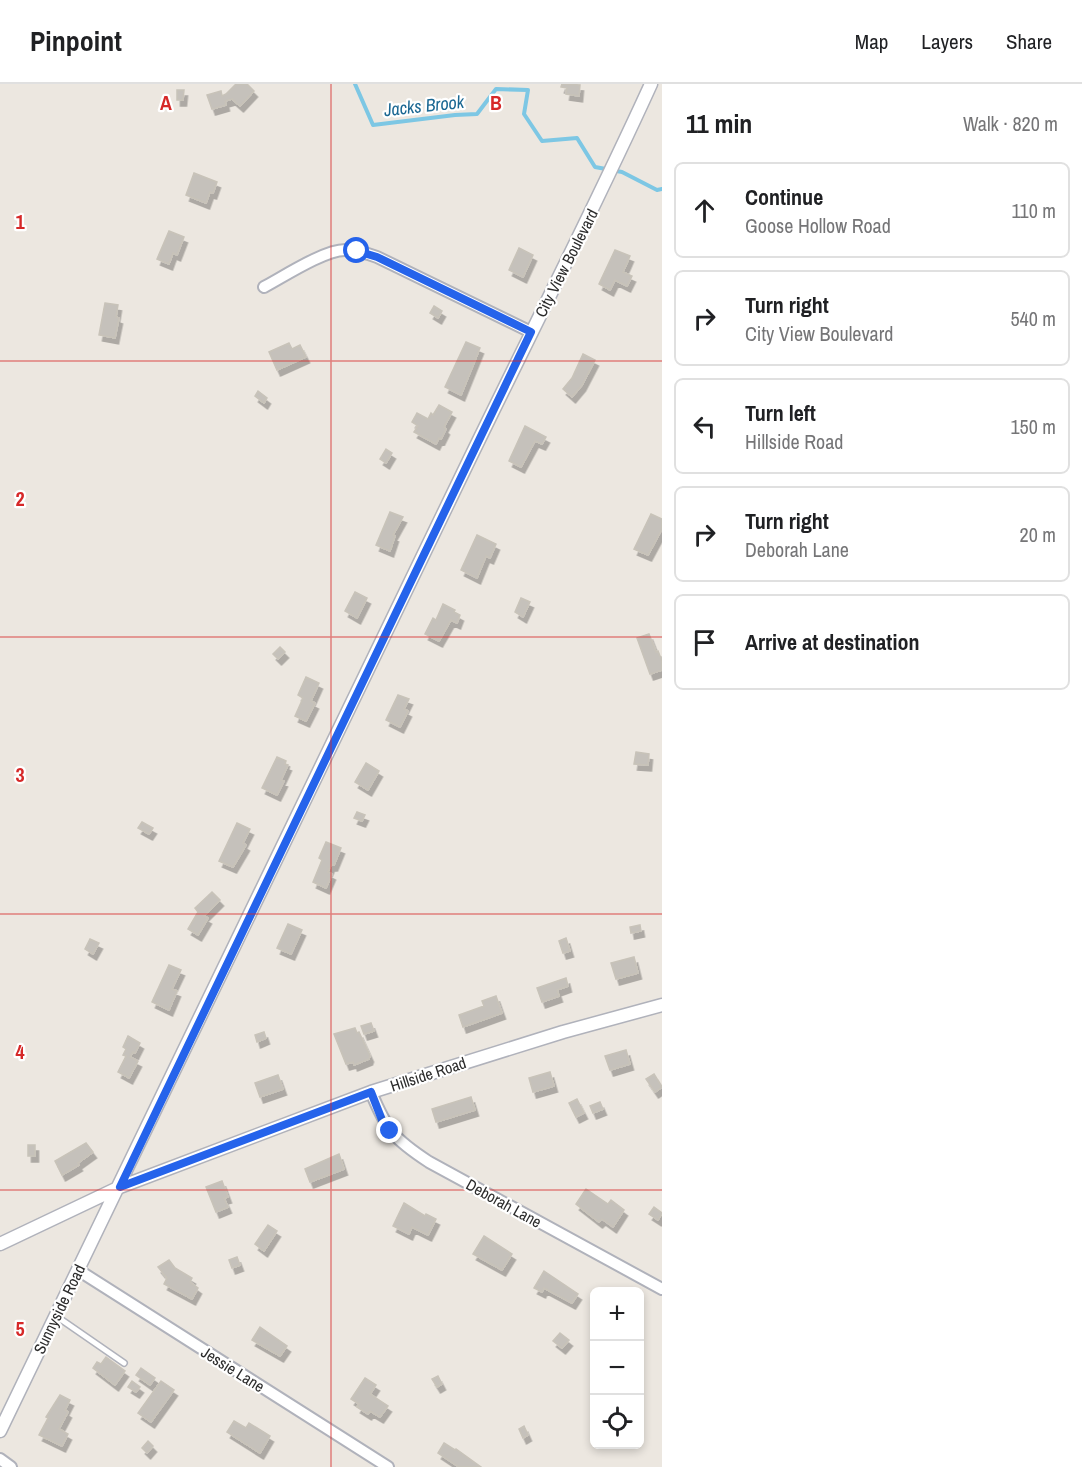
<!DOCTYPE html>
<meta charset="utf-8">
<style>
body{margin:0;font-family:"Archivo Narrow",sans-serif;background:#f2f2f2;color:#202124}
.controls{position:absolute;right:18px;bottom:18px;display:grid;overflow:hidden;border-radius:9px;box-shadow:0 3px 9px #0003}
.controls button{width:54px;height:54px;display:grid;place-items:center;padding:0;border:0;border-bottom:2px solid #e0e0e0;background:#fff;color:#202124;font:30px sans-serif}
.stop{position:absolute;width:18px;height:18px;margin:-14px;border:4px solid #2563eb;border-radius:50%;background:#fff}
.stop.end{background:#2563eb;border-color:#fff;box-shadow:0 2px 6px #0008}
.list{margin:0;padding:0;list-style:none}
h2{display:flex;justify-content:space-between;align-items:center;height:78px;margin:0;padding:0 24px;font-size:26px}
h2 small{font-size:20px;font-weight:400;color:#757577}
.list li{display:grid;grid-template-columns:39px 1fr auto;gap:18px;align-items:center;box-sizing:border-box;height:96px;margin:0 12px 12px;padding:0 12px;border:2px solid #e0e0e0;border-radius:9px}
.list b{display:block;font-size:22px;white-space:nowrap}
.list p{margin:0;font-size:20px;white-space:nowrap;color:#757577}
.list em{font-size:20px;font-style:normal;color:#757577}
.icon{flex:none;width:33px;height:33px;fill:none;stroke:currentColor;stroke-width:2;stroke-linecap:round;stroke-linejoin:round}
.map{position:relative;flex:none;width:662px;height:1383px;overflow:hidden}
header{display:flex;align-items:center;gap:36px;box-sizing:border-box;height:84px;padding:0 30px;background:#fff;border-bottom:2px solid #e0e0e0}
header strong{font-size:28px}
nav{display:flex;gap:33px;margin-inline-start:auto;font-size:21px}
main{display:flex}
aside{flex:1;background:#fff}
.map>svg:first-child{display:block}
.lines{fill:none;stroke-linecap:round;stroke-linejoin:round}
.stream{stroke:#7dc7e4;stroke-width:4}
.building{fill:#c5c1bb;stroke:#c8c3b9;stroke-width:1.5;filter:url(#shadow)}
.service-casing{stroke:#b0b2bb;stroke-width:8}
.minor-casing{stroke:#b0b2bb;stroke-width:14}
.tertiary-casing{stroke:#b0b2bb;stroke-width:15}
.service{stroke:#fff;stroke-width:5}
.minor{stroke:#fff;stroke-width:10}
.tertiary{stroke:#fff;stroke-width:12}
.route{stroke:#2563eb;stroke-width:8}
.grid{fill:none;stroke:#d62828;stroke-width:1.5;stroke-opacity:0.55}
.labels{text-anchor:middle;stroke-width:4.5;stroke-linejoin:round;paint-order:stroke}
.street-label{font-size:16px;fill:#2c2c2c;stroke:#fff}
.water-label{font-size:18px;font-style:italic;fill:#1a6792;stroke:#fff}
.grid-label{font-size:20px;text-anchor:middle;font-weight:bold;fill:#d62828;stroke:#fff;stroke-width:4.5;stroke-linejoin:round;paint-order:stroke}
</style>
<header>
<strong>Pinpoint</strong>
<nav><a>Map</a><a>Layers</a><a>Share</a></nav>
</header>
<main>
<div class="map">
<svg width="662" height="1383" viewBox="0 0 662 1383">
<defs>
<filter id="shadow"><feDropShadow dx="3.5" dy="6" stdDeviation="0" flood-color="#0004"/></filter>
</defs>
<rect width="100%" height="100%" fill="#ece7e0"/>
<g class="lines">
<!-- stream -->
<path class="stream" d="M355,0L373,41L455,31L477,30L496,5L528,6L524,30L542,57L577,54L595,83L622,88L657,106L662,105"/>
</g>
<!-- building -->
<path class="building" d="M236,0H247L254,7L240,22L232,15L225,17L226,21L212,25L207,11L221,7L222,12L226,10Z
M562,0L580,1L579,12L566,10L567,4L561,3Z
M177,6H184L183,16H177Z
M194,89L217,98L213,109L210,108L206,119L186,111Z
M169,147L184,153L177,171L173,169L169,180L157,175Z
M519,164L533,171L523,193L509,186Z
M615,166L630,172L623,188L632,192L627,202L615,196L610,206L599,200Z
M105,219L118,221L116,233L119,234L115,254L99,251Z
M434,222L442,227L438,234L430,229Z
M466,258L480,264L461,311L445,303Z
M289,259L292,265L300,261L306,273L277,286L269,268Z
M583,270L595,276L582,301L572,313L563,305L572,294Z
M258,307L267,314L264,319L255,312Z
M439,321L452,328L444,343L446,345L441,355L439,354L436,360L414,348L418,342L412,338L417,329L428,335L431,329L433,331Z
M525,342L546,353L542,360L535,357L521,383L509,377Z
M386,365L392,369L386,379L380,375Z
M390,428L403,433L393,451L395,452L390,467L376,461Z
M651,430L662,435V445L648,471L634,465Z
M477,451L496,460L490,474L486,472L477,494L461,486Z
M355,508L367,514L357,534L345,527Z
M521,514L530,518L523,533L515,528Z
M443,520L455,526L454,528L460,531L457,539L451,536L439,557L425,550L433,534L436,536Z
M649,550L656,568L658,567L662,577V586L650,590L637,554Z
M280,563L285,568L278,575L273,570Z
M306,593L319,599L311,617L315,619L306,637L295,632L303,614L298,611Z
M398,611L409,615L404,625L408,627L400,643L386,636Z
M636,668L649,670L648,681L634,680Z
M277,673L286,677L285,680L288,681L281,696L284,697L277,711L262,704Z
M366,679L379,687L368,706L355,698Z
M357,728L365,731L362,737L354,734Z
M142,738L153,744L149,750L138,744Z
M237,739L250,745L243,759L246,761L233,783L219,777Z
M326,758L341,764L334,781H331L328,788L332,790L326,804L313,798L322,776L319,774Z
M212,808L220,816L204,832L208,834L198,851L188,845L198,828L195,824Z
M288,840L302,846L291,870L277,864Z
M640,841L641,847L631,849L630,843Z
M566,854L570,867L563,869L559,857Z
M90,855L99,859L93,870L85,865Z
M634,873L638,889L616,895L611,879Z
M169,881L181,886L172,905L177,907L169,926L152,918Z
M566,894L568,902L557,906L559,912L542,918L537,904Z
M496,912L502,929L463,943L459,931L484,922L482,917Z
M371,939L374,947L364,950L361,942Z
M355,944L357,949L359,948L370,972L369,975L354,981L353,978L346,980L334,950Z
M264,948L266,954L257,958L255,951Z
M128,952L140,959L135,969L133,968L130,973L138,977L129,994L118,988L126,972L123,971L126,965L123,963Z
M626,966L630,980L610,986L605,972Z
M550,988L554,1002L533,1008L529,994Z
M654,990L662,1003L655,1008L646,995Z
M278,991L283,1005L260,1013L255,999Z
M471,1013L475,1026L436,1038L432,1025Z
M577,1015L584,1029L576,1033L569,1019Z
M600,1018L603,1025L593,1029L590,1022Z
M86,1059L93,1068L78,1079L79,1081L62,1091L55,1077Z
M28,1061H35V1072H28Z
M339,1070L344,1085L310,1098L305,1085Z
M222,1097L228,1113L224,1114L228,1123L216,1128L206,1103Z
M586,1105L608,1120L611,1116L624,1126L613,1143L602,1135L599,1138L576,1120Z
M404,1119L425,1132L426,1130L436,1135L428,1151L412,1143L409,1150L393,1142Z
M654,1123L662,1129L658,1136L649,1130Z
M268,1141L277,1147L264,1167L255,1160Z
M484,1152L512,1170L502,1186L473,1170Z
M237,1173L240,1181L232,1184L229,1176Z
M169,1176L175,1184L192,1194L190,1198L198,1204L192,1215L164,1200L167,1194L158,1183Z
M544,1187L578,1210L572,1219L544,1204L542,1208L534,1204Z
M260,1243L287,1262L280,1272L252,1256Z
M560,1249L569,1256L562,1264L553,1257Z
M106,1273L125,1287L115,1301L93,1284L97,1278L101,1280Z
M141,1284L155,1294L150,1301L136,1291Z
M438,1292L442,1300L437,1303L432,1295Z
M365,1294L376,1301L370,1310L388,1322L380,1333L370,1327L368,1330L357,1323L359,1320L351,1315Z
M132,1297L140,1303L136,1308L128,1303Z
M161,1297L174,1306L151,1338L138,1329Z
M60,1311L70,1316L65,1326L68,1328L59,1345L68,1350L62,1362L39,1351L48,1334L46,1333Z
M234,1337L246,1344L249,1339L270,1352L260,1369L227,1348Z
M524,1342L528,1351L523,1354L519,1345Z
M148,1357L153,1362L147,1369L142,1364Z
M444,1359L455,1366L456,1365L481,1383H459L438,1369Z"/>
<g class="lines">
<!-- service casing -->
<g class="service-casing">
<path id="service" d="M56,1232L124,1279"/>
</g>
<!-- minor casing -->
<g class="minor-casing">
<path id="minor" d="M264,203C283,193 324,166 345,166C356,166 366,169 377,173L531,248
M371,1008C387,1047 394,1055 429,1078L662,1205
M78,1186L388,1383
M0,1375L11,1383"/>
</g>
<!-- tertiary casing -->
<g class="tertiary-casing">
<path id="tertiary" d="M0,1160L120,1103L371,1008L563,948L662,921
M0,1347C153,1031 306,715 458,399C522,266 590,134 651,0"/>
</g>
<!-- service -->
<use href="#service" class="service"/>
<!-- minor -->
<use href="#minor" class="minor"/>
<!-- tertiary -->
<use href="#tertiary" class="tertiary"/>
</g>
<g class="lines">
<!-- route -->
<path class="route" d="M357,167L377,173L531,248L120,1103L371,1008L382,1036L390,1047"/>
</g>
<!-- grid -->
<path class="grid" d="M331,0V1383M0,277H662M0,553H662M0,830H662M0,1106H662"/>
<g class="labels">
<!-- street labels -->
<g class="street-label">
<text transform="translate(566 179) rotate(-63)" y="6">City View Boulevard</text>
<text transform="translate(428 990) rotate(-18)" y="6">Hillside Road</text>
<text transform="translate(504 1119) rotate(29)" y="6">Deborah Lane</text>
<text transform="translate(59 1225) rotate(-64)" y="6">Sunnyside Road</text>
<text transform="translate(233 1285) rotate(32)" y="6">Jessie Lane</text>
</g>
<!-- water labels -->
<g class="water-label">
<text transform="translate(424 22) rotate(-6)" y="6">Jacks Brook</text>
</g>
</g>
<g class="grid-label">
<text x="166" y="26">A</text>
<text x="496" y="26">B</text>
<text x="20" y="145">1</text>
<text x="20" y="422">2</text>
<text x="20" y="698">3</text>
<text x="20" y="975">4</text>
<text x="20" y="1252">5</text>
</g>
</svg>
<div class="controls">
<button>+</button>
<button>−</button>
<button><svg class="icon" aria-label="locate" viewBox="0 0 24 24"><circle cx="12" cy="12" r="6"/><path d="M12 2v4M12 18v4M2 12h4M18 12h4"/></svg></button>
</div>
<div class="stop" style="left:357px;top:167px"></div>
<div class="stop end" style="left:390px;top:1047px"></div>
</div>
<aside>
<h2>11 min<small>Walk · 820 m</small></h2>
<ul class="list">
<li><svg class="icon" aria-label="ahead" viewBox="0 0 24 24"><path d="M12 20V5M6 11l6-6 6 6"/></svg><div><b>Continue</b><p>Goose Hollow Road</p></div><em>110 m</em></li>
<li><svg class="icon" aria-label="right" viewBox="0 0 24 24"><path d="M7 20v-9h11M14 6l5 5-5 5"/></svg><div><b>Turn right</b><p>City View Boulevard</p></div><em>540 m</em></li>
<li><svg class="icon" aria-label="left" viewBox="0 0 24 24"><path d="M17 20v-9H6M10 6l-5 5 5 5"/></svg><div><b>Turn left</b><p>Hillside Road</p></div><em>150 m</em></li>
<li><svg class="icon" aria-label="right" viewBox="0 0 24 24"><path d="M7 20v-9h11M14 6l5 5-5 5"/></svg><div><b>Turn right</b><p>Deborah Lane</p></div><em>20 m</em></li>
<li><svg class="icon" aria-label="arrive" viewBox="0 0 24 24"><path d="M6 21V4h12l-3 4 3 4H6"/></svg><div><b>Arrive at destination</b></div></li>
</ul>
</aside>
</main>
